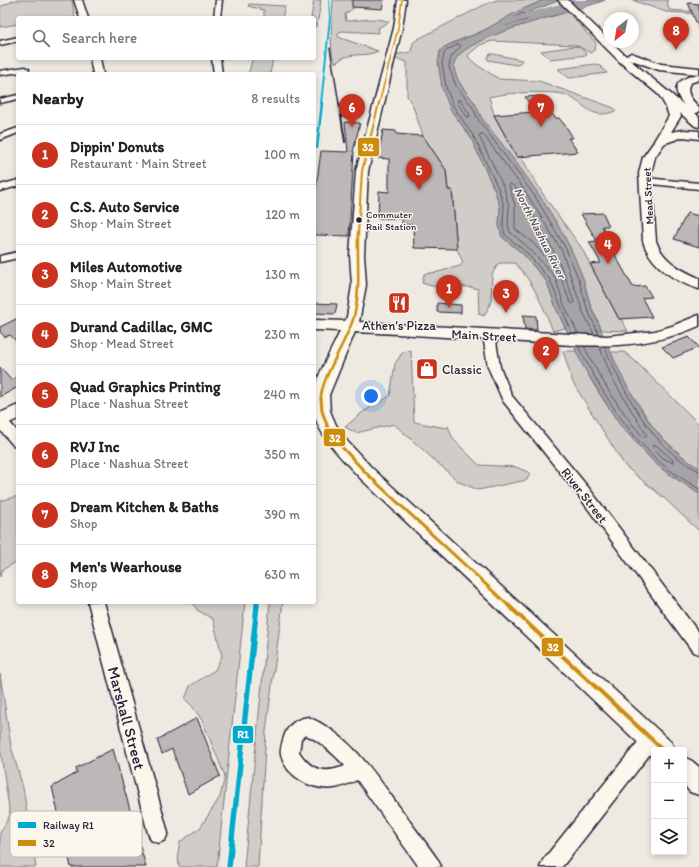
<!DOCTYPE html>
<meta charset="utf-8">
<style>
body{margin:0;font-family:Itim,sans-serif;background:#f6f6f6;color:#222}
.controls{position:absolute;right:12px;bottom:12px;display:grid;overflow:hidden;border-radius:4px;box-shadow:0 2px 6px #0003}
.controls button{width:36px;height:36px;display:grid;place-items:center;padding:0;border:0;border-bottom:1px solid #e0e0e0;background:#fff;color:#222;font:20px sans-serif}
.compass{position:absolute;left:603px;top:12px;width:36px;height:36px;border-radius:50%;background:#fff;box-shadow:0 2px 6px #0003;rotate:211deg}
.you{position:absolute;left:371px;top:396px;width:14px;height:14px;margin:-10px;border:3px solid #fff;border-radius:50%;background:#1a73e8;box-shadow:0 0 0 6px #1a73e833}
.badge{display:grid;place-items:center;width:26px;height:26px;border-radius:50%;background:#c8321e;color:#fff;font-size:13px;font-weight:700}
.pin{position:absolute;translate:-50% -33px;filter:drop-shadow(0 1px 2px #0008)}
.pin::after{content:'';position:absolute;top:21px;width:14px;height:12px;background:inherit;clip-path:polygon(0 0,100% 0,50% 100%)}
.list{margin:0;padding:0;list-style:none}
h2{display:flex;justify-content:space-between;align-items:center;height:52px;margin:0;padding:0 16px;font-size:17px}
h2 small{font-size:13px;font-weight:400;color:#767676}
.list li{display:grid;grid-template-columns:26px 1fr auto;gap:12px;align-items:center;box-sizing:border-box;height:60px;padding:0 16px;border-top:1px solid #e0e0e0}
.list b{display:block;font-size:15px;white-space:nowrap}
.list p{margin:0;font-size:13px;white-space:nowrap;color:#767676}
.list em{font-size:13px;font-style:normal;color:#767676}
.icon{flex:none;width:22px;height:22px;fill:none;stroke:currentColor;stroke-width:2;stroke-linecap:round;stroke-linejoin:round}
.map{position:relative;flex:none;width:699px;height:867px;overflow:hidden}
.search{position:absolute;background:#fff;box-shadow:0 2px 6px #0003;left:16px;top:16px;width:300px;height:44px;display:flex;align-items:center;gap:10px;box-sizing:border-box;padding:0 14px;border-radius:4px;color:#767676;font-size:15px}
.panel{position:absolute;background:#fff;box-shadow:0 2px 6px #0003;left:16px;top:72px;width:300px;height:532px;border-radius:4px}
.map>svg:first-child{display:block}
.green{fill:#d0cdc9;stroke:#797882}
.water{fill:#a6a3a7;stroke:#716f7c}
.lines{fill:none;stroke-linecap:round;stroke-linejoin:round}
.shore{stroke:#575666;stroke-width:1}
.river{fill:#a6a3a7;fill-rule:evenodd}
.building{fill:#bcb8b8;stroke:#22223b}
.minor-casing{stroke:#22223b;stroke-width:3}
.major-casing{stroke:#22223b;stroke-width:3}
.highway-casing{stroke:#22223b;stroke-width:3}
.minor{fill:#fbf7ec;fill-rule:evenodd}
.major{fill:#fbf7ec;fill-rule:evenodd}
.highway{fill:#fbf7ec;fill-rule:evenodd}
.rail-far1{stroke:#22223b;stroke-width:1.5}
.rail{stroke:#22223b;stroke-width:2}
.bus-1-far4-casing{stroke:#fbf7ec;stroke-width:3}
.bus-1-far3-casing{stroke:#fbf7ec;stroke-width:4}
.bus-1-far2-casing{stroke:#fbf7ec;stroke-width:5}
.bus-1-far1-casing{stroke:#fbf7ec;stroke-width:6}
.bus-1-casing{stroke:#fbf7ec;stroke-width:7}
.bus-1-far4{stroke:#cc8c0c;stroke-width:1.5}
.bus-1-far3{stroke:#cc8c0c;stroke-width:2}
.bus-1-far2{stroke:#cc8c0c;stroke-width:2.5}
.bus-1-far1{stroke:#cc8c0c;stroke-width:3}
.bus-1{stroke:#cc8c0c;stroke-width:4}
.rail-1-far3-casing{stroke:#fbf7ec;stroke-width:3.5}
.rail-1-far2-casing{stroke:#fbf7ec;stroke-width:4.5}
.rail-1-far1-casing{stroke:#fbf7ec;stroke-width:8}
.rail-1-casing{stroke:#fbf7ec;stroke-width:8}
.rail-1-far3{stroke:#00a9ce;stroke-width:2}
.rail-1-far2{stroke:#00a9ce;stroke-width:2.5}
.rail-1-far1{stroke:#00a9ce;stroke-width:4.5}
.rail-1{stroke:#00a9ce;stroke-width:5.5}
.bus-dot{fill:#22223b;stroke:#fbf7ec;stroke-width:1.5}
.labels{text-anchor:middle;stroke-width:3;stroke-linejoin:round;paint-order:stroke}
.far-bus-label{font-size:10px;fill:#22223b;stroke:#fbf7ec;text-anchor:start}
.far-street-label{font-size:11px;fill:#22223b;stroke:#fbf7ec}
.far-water-label{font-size:12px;font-style:italic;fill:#575666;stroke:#fbf7ec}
.poi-label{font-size:13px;fill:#22223b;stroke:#fbf7ec}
.street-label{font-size:13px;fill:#22223b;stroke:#fbf7ec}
.near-street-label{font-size:16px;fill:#22223b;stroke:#fbf7ec}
.key{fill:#fbf7ec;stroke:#bab7b7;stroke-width:1}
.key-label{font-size:11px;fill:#22223b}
.line-badge{stroke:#fbf7ec;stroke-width:1.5}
.badge-label{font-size:11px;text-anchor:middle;font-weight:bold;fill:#fff}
</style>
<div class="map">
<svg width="699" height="867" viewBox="0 0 699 867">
<rect width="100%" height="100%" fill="#eeeae2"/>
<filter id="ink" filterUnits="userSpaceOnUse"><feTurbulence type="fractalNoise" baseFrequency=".025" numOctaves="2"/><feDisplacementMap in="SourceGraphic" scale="8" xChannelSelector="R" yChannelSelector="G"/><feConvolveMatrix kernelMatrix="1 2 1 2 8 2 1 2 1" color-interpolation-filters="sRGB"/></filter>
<g filter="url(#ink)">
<!-- green -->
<path class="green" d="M15,0H72L75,18H18V24L0,27V7Z
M314,0H321L317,26L315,27L314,18H311Z
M333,0H352L356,2L358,5L345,14L346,21C359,21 377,16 389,22L378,28L379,33L342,31L339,32L338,35V37L378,51C365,58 348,51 337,62H334C329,42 332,21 333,0Z
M497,0H544C522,9 504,21 482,31C468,38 452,40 440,51L450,109L471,138L495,191L500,207L499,226L502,237L523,254L547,282L556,308L565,328L553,331C543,306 534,283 515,263H499L492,274L491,302L484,316L479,314L478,289C460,283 439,291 422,283L424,274L438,272L460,266L463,262L457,249L452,190H448L446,170L423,136L413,106L407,96V62L396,59L394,55L411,52L413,43L418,39L486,4Z
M632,0H667L669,10L699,12V14L666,12Z
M249,4L285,6L282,18H264V10L248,6Z
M568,12L596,43L595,49L591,53L575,45L492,41L480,45L468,55L469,58L477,65L499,79L539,81L614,108L616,111C590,121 587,104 566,95C554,90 502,93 489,97L494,115L517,157H521L544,196L581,247L619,319H621L628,331L602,330L591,306L583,279L570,248L539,196L481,117C479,112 477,107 474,103C466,91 455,82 453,66C451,41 548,18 568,12Z
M576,46L580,47L587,55L550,59L541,51Z
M490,54H493L522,60L519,64L516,65L488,60L487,58Z
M255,58H273L270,74H245L249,72L252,60Z
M595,64L599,65L607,73L569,78L558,69Z
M411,350L414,422L446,428L448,426L453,439L479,465L516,467L530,473L527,480L478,490L459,482L394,424L356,433L345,427L363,412L390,396L395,364L402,353Z
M563,351H576C595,392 623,432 656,464C668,475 685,484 699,494V531L664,498L625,466L573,383Z
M611,352H624L634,360L699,424V468L689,462L656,432L621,376Z
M18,496V561L2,570L0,577V501Z
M192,602H245L217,867H179L178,853L180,842L200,828L220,797L225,776L202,720L192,706L185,699L190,686L215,670L222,656L213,619L197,610Z
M270,602H283L266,731L258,867H244Z
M0,674L11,746L23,788L36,867H0V833L10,815L0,747Z"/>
<!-- water -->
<path class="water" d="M544,0H561L529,12L530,14L541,15L587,0H605C581,11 450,37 454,67C456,82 466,91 475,103C477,107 479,112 481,117C513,158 546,200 570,247C575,258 580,270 584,281C586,290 587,299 591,307C617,366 641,434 699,468V494L657,465L619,424L583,366L556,308L547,282L523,254L502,237L499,226L500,207L495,191L471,138L450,109L442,88L438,63L440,51L444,47L481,32L518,11Z"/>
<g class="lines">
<!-- shore -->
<path class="shore" d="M523,13L527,20L507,25V22Z
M458,100H460L470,115L469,117H467L458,104Z
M510,184C517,186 522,197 525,203C546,234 563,266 574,302L573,304L570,302L559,273L534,244L515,229V205L509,186Z
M572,333L550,280L526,252L505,235L503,226L504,206L499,190L474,137L453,106L446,87L442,63L444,54L447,50L459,44L461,46L451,57L449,67L456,86L472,106L478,119L536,198L566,249L579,280L587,308L599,335
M578,333L564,305L555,277L529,248L510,232L508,225L509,206L504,188L479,136L480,134H483L525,191L562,251L583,312L594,334
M578,346C600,389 626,433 663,465C674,474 687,481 699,489
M584,346C600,379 619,409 643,437H646V434L613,380L599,346
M604,346C624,392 652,449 699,471
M653,445H656L673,460V463L663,458L653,447Z"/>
<!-- river -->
<path class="river" d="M573,0H588L586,2L512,24L508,25L503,22L504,20Z"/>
</g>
<!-- building -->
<path class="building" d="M352,0H384L382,9L352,7Z
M688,3L699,4V29Z
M540,96L555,118H559L567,128L573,138H568L578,152L517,157L494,115L535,112L525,97Z
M345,122L360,123L353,152H354L349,236L314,235V202L321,151L348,152Z
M383,130L396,131V134L423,136L446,170L448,190H452L457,249L414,248L413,225H402V219L378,218L379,191L389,192V159L378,158Z
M603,213L609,226H602L617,254L615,255L633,287L645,286L652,297L642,298L652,317L619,319L590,264L601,263L589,242L597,241L581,214Z
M687,213L699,216V247L674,239Z
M314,303L337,304L335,314L314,313Z
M437,303L461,305V313L437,312Z
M523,315L536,316L537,330L525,329Z
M18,318V343L10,335L5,337L0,332V327Z
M689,337L699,347L673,358L662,347Z
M0,367L11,380L18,376V387L0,397Z
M197,718L220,776L188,794L172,749L162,754L157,740Z
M113,749L146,867H71L52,787L77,773L76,768Z"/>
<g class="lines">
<!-- minor casing -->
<g class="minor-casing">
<path id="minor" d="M216,0H222L220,18H214Z
M18,37V41L0,45V41Z
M212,58H220L222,74H214Z
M25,67L29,69L28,71L0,75V71Z
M18,95V99L0,103V99Z
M18,128V133L0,140V134Z
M645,178L699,183V189L642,183L640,181Z
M18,180V186L0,191V185Z
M18,252V258L0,262V256Z
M489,331L493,332L495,335L500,367L512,396L588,487L699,633V654L693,652L578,495L503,401L488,367L483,335L485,332Z
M0,416L5,417L18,432V446L13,445L0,430Z
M88,602H104L168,833L165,840L158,843L151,840L148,833Z
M308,717C347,733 371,768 395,801C409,821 424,840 438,860L441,867H419L357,780C350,783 342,787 334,788C314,791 286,777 281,755C280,749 282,743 284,737C288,725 295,719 308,717ZM305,735C317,738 337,757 345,766C324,774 312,771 299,752L301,739Z
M652,731L658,734L661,740L658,746L650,754L562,867H540L543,860L638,742L646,734Z"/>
</g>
<!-- major casing -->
<g class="major-casing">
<path id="major" d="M74,0H82L88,18H80Z
M398,0H406L402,28L368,171L364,255L366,285L359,322L607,336L655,331L672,326L699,315V326C637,354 576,345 510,341C458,338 407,334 355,332L329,395L330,411L336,425L346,440L372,468L671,742L675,750H654V758L360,478C339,455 306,426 314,391C319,370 332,350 340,331L314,330V320L345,321L347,317L352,285L350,255L356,171L394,28Z
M90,58H100L103,74H93Z
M660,138L666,141L655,157L651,173L656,241C663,261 681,270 699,278V289C675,282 650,265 643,241L639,173L643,157L656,139Z
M18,405V419L0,427V413Z
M684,757L692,761L699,767V795L690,792L684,785Z"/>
</g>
<!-- highway casing -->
<g class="highway-casing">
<path id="highway" d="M558,0H568L609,40V42H611L626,56L631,53L661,64L699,68V80L690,83C685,94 692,100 699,107V112L695,113L699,117V127L695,126L680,113L681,116L671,132L683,130L699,131V139L683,137L660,145L656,144L654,141L669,116L666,107L659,95L621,63ZM629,59L659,70L698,74C678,79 669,86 684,105Z"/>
</g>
<!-- minor -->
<use href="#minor" class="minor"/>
<!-- major -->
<use href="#major" class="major"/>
<!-- highway -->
<use href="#highway" class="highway"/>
<!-- rail-far1 -->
<path class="rail-far1" d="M330,48L339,104
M321,104L330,18L329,0"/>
<!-- rail -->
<path class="rail" d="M339,103L345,142
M317,148L322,103"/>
<!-- bus-1-far4 casing -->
<g class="bus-1-far4-casing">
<path id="bus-1-far4" d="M379,104L398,28L402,0"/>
</g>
<!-- bus-1-far3 casing -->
<g class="bus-1-far3-casing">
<path id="bus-1-far3" d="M358,234L362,171L379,103"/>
</g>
<!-- bus-1-far2 casing -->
<g class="bus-1-far2-casing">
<path id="bus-1-far2" d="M321,399C320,379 349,338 354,316C361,289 357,261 358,233"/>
</g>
<!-- bus-1-far1 casing -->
<g class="bus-1-far1-casing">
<path id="bus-1-far1" d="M321,398L322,411L328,428L340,445L366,473L509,606"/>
</g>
<!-- bus-1 casing -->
<g class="bus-1-casing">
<path id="bus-1" d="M508,605L663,750"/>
</g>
<!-- bus-1-far4 -->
<use href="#bus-1-far4" class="bus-1-far4"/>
<!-- bus-1-far3 -->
<use href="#bus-1-far3" class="bus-1-far3"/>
<!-- bus-1-far2 -->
<use href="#bus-1-far2" class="bus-1-far2"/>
<!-- bus-1-far1 -->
<use href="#bus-1-far1" class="bus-1-far1"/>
<!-- bus-1 -->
<use href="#bus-1" class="bus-1"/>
<!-- rail-1-far3 casing -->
<g class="rail-1-far3-casing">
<path id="rail-1-far3" d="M321,104L330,18L329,0"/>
</g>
<!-- rail-1-far2 casing -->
<g class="rail-1-far2-casing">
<path id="rail-1-far2" d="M317,148L322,103"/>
</g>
<!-- rail-1-far1 casing -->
<g class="rail-1-far1-casing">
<path id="rail-1-far1" d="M257,606V602"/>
</g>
<!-- rail-1 casing -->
<g class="rail-1-casing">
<path id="rail-1" d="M229,867L257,605"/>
</g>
<!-- rail-1-far3 -->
<use href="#rail-1-far3" class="rail-1-far3"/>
<!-- rail-1-far2 -->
<use href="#rail-1-far2" class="rail-1-far2"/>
<!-- rail-1-far1 -->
<use href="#rail-1-far1" class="rail-1-far1"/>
<!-- rail-1 -->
<use href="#rail-1" class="rail-1"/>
</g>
</g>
<!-- icons -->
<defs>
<g id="restaurant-square" transform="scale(1.15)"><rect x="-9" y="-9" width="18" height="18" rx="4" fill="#c8321e" stroke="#fbf7ec"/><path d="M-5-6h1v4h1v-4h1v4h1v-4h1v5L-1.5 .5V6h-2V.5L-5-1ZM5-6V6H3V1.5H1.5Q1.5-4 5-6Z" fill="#fff"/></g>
<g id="shop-square" transform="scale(1.15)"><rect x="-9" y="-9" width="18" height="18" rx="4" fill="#c8321e" stroke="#fbf7ec"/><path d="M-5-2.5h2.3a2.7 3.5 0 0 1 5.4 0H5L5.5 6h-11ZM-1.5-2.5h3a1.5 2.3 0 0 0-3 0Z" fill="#fff"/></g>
</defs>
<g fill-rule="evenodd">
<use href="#restaurant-square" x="399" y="303"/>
<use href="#shop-square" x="427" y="369"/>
</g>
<!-- markers -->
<circle class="bus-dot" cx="359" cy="220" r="3.5"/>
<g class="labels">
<!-- far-bus labels -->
<g class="far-bus-label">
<text x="366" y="218">Commuter<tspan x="366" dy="12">Rail Station</tspan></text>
</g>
<!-- far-street labels -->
<g class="far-street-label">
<text transform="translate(648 196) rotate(-93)" y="4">Mead Street</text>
</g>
<!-- far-water labels -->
<g class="far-water-label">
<text transform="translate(540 233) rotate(63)" y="4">North Nashua River</text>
</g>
<!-- poi labels -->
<g class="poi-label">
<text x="399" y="330">Athen's Pizza</text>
<text x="442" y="374" text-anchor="start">Classic</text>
</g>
<!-- street labels -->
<g class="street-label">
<text transform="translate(484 335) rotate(3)" y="5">Main Street</text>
<text transform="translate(585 495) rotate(52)" y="5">River Street</text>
</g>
<!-- near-street labels -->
<g class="near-street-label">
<text transform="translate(127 718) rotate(75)" y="6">Marshall Street</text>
</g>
</g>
<!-- legend -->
<rect x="10" y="811" width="132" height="46" rx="6" class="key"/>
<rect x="18" y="822" width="18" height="6" fill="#00a9ce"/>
<rect x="18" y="840" width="18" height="6" fill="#cc8c0c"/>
<g class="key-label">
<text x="43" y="829">Railway R1</text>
<text x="43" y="847">32</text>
</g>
<g class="line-badge">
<rect x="357" y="137" width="23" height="20" rx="4" fill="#cc8c0c"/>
<rect x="323" y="428" width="23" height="19" rx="4" fill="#cc8c0c"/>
<rect x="541" y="637" width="23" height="20" rx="4" fill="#cc8c0c"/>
<rect x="232" y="725" width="22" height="19" rx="4" fill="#00a9ce"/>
</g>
<g class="badge-label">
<text x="368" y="151">32</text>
<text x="335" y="442">32</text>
<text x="553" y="651">32</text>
<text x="243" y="738">R1</text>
</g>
</svg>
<div class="controls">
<button>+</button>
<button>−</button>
<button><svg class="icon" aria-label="layers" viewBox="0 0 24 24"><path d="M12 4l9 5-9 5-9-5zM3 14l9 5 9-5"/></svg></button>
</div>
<svg class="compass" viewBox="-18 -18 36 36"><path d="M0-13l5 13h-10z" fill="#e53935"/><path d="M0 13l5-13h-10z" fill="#767676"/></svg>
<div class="you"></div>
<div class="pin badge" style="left:449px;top:308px">1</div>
<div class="pin badge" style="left:546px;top:370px">2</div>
<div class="pin badge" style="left:506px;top:313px">3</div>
<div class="pin badge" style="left:608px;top:264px">4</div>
<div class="pin badge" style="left:419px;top:190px">5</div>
<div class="pin badge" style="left:352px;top:127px">6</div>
<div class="pin badge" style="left:541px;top:127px">7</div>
<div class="pin badge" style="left:676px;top:50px">8</div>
<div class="search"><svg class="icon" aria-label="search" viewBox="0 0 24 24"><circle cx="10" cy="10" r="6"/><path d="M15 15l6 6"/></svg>Search here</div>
<section class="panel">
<h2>Nearby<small>8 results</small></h2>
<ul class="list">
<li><span class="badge">1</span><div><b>Dippin' Donuts</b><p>Restaurant · Main Street</p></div><em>100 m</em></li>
<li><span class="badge">2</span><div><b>C.S. Auto Service</b><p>Shop · Main Street</p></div><em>120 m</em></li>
<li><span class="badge">3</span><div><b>Miles Automotive</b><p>Shop · Main Street</p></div><em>130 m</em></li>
<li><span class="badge">4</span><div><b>Durand Cadillac, GMC</b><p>Shop · Mead Street</p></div><em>230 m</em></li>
<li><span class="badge">5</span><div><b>Quad Graphics Printing</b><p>Place · Nashua Street</p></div><em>240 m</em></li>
<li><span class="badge">6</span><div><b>RVJ Inc</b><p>Place · Nashua Street</p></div><em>350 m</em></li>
<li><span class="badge">7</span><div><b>Dream Kitchen &amp; Baths</b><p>Shop</p></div><em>390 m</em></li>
<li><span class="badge">8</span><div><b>Men's Wearhouse</b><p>Shop</p></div><em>630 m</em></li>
</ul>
</section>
</div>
